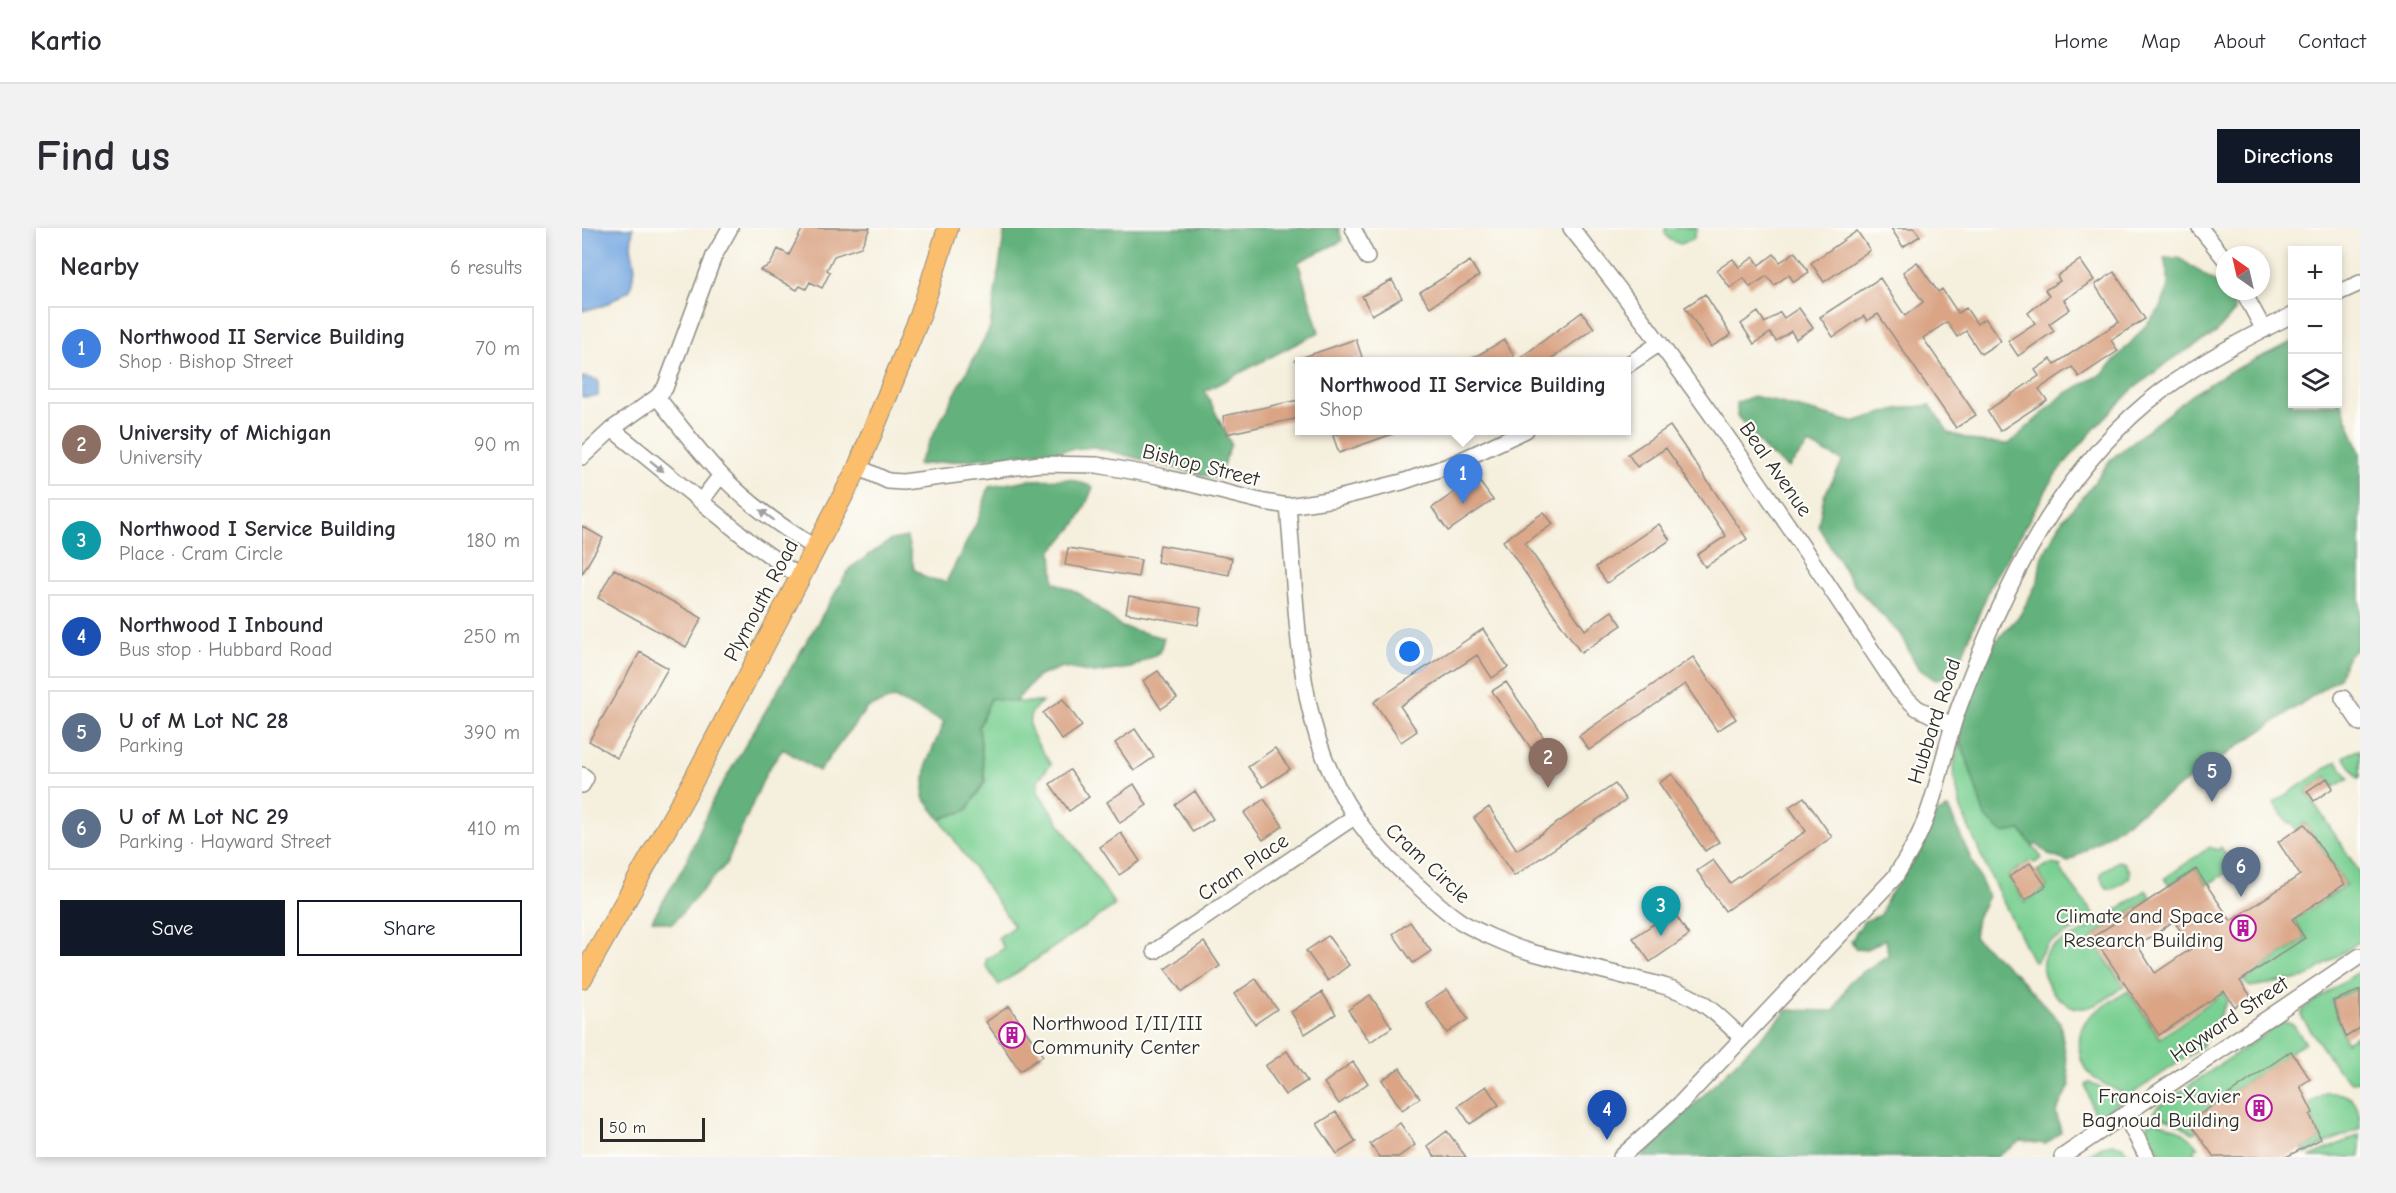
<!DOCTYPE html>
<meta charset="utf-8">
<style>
body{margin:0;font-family:"Comic Neue",sans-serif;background:#f2f2f3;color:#2b2b33}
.controls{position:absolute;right:18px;top:18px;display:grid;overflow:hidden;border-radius:0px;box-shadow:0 3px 9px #0003}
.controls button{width:54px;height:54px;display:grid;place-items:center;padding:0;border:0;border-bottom:2px solid #e1e1e2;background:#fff;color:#2b2b33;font:30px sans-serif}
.compass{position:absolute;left:1634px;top:18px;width:54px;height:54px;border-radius:50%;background:#fff;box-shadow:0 3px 9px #0003;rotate:326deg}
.scale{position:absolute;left:18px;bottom:15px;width:105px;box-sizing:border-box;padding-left:6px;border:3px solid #2b2b2b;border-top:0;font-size:16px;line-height:21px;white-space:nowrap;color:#2b2b2b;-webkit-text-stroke:4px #fdfcf7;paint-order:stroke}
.you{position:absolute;left:828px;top:424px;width:21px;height:21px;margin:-15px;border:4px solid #fff;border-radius:50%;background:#1a73e8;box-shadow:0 0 0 9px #1a73e833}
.badge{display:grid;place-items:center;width:39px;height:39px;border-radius:50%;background:#111827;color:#fff;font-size:20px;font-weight:700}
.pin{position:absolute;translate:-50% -50px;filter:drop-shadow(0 2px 3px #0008)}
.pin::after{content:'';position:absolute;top:32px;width:21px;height:18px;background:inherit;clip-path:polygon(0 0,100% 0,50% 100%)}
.popup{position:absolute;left:713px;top:129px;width:336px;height:78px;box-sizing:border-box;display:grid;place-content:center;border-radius:0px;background:#fff;filter:drop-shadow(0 2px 4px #0005);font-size:20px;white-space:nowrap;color:#7c7c81}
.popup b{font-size:22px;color:#2b2b33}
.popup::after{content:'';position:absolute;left:50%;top:100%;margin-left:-12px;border:12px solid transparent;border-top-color:#fff}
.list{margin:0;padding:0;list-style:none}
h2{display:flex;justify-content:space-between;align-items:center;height:78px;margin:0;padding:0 24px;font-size:26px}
h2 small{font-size:20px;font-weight:400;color:#7c7c81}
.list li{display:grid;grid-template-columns:39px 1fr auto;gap:18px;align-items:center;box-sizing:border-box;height:84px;margin:0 12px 12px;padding:0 12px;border:2px solid #e1e1e2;border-radius:0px}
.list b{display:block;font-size:22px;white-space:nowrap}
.list p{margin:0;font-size:20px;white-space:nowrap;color:#7c7c81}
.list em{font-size:20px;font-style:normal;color:#7c7c81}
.actions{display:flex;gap:12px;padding:18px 24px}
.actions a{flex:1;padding:14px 0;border:2px solid #111827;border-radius:0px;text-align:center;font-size:21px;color:#111827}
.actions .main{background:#111827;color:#fff}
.icon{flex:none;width:33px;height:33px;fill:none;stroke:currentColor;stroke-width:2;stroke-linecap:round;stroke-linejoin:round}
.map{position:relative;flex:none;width:1778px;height:929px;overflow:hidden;border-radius:0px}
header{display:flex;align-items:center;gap:36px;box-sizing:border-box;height:84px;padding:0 30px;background:#fff;border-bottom:2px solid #e1e1e2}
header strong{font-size:28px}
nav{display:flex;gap:33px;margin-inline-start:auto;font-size:21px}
.intro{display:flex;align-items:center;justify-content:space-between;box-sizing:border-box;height:144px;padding:0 36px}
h1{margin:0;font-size:42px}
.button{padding:15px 27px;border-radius:0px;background:#111827;color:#fff;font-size:21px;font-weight:700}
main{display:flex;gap:36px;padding:0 36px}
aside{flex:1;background:#fff;border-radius:0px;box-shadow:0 3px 9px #0003}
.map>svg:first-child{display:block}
.green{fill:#7ad093;stroke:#527e5f;stroke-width:1.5}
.forest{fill:#63b27d;stroke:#476e54;stroke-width:1.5}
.water{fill:#77a9e2;stroke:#516a86;stroke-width:1.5}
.building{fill:#daa485;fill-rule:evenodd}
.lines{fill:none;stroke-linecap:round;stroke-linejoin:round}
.minor-casing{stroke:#908d84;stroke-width:18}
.major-casing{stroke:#908d84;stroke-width:22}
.minor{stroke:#fff;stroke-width:15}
.major{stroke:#fabe6d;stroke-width:20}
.oneway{fill:#a0a0a0}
.labels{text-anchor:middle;stroke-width:4.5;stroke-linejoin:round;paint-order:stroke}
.street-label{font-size:21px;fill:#2b2b2b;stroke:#fdfcf7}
.poi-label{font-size:21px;fill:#2b2b2b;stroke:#fdfcf7;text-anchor:end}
</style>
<header>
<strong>Kartio</strong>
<nav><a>Home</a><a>Map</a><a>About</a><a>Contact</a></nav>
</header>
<div class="intro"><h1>Find us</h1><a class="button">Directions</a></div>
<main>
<aside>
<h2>Nearby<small>6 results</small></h2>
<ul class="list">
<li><span class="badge" style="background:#3f7fe0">1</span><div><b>Northwood II Service Building</b><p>Shop · Bishop Street</p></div><em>70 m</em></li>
<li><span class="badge" style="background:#8d6e63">2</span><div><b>University of Michigan</b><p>University</p></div><em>90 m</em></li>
<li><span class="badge" style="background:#0f9aa8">3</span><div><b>Northwood I Service Building</b><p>Place · Cram Circle</p></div><em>180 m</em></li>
<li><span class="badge" style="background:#1a4fb4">4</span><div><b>Northwood I Inbound</b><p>Bus stop · Hubbard Road</p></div><em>250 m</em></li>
<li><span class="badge" style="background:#5c6f8a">5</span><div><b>U of M Lot NC 28</b><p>Parking</p></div><em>390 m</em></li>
<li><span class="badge" style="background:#5c6f8a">6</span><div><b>U of M Lot NC 29</b><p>Parking · Hayward Street</p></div><em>410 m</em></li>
</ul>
<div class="actions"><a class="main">Save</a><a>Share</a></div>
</aside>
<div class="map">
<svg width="1778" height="929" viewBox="0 0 1778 929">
<rect width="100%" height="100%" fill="#fdfcf7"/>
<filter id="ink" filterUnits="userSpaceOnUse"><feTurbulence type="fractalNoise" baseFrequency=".0167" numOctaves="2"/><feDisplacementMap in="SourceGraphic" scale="12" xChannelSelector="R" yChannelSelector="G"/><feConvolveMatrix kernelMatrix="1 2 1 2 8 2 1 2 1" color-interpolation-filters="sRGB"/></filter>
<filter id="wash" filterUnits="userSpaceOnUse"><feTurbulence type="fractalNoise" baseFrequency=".008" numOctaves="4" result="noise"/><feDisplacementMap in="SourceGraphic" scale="24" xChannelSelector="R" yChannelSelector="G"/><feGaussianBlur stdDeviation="1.35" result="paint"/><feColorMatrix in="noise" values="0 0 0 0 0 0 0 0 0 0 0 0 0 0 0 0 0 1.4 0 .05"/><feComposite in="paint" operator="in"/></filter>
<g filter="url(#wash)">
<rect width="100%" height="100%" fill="#f5efdd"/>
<!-- green -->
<path class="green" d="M1083,0H1115L1111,12L1098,16L1088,12L1082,4L1084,2Z
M409,469L433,474H460C433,492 456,516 469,536L456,552V564L533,677L417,757L404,738V732L422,720L416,710L432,698L358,591L385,582L403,554L397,499Z
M1378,510L1439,602L1460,630L1453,635L1448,633L1426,648L1443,674L1465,659L1455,643C1464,637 1468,634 1479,638L1477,640L1515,691L1466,715L1454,733L1450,732L1404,639L1379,581L1371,542Z
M1778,522V549L1776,550L1762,529L1772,523Z
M1755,533L1767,550L1752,559L1745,548L1724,563L1778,645V713L1723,750L1668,759L1661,753L1724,710L1712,692L1764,657L1723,595L1713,601L1709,594L1706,596L1692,575Z
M1628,619L1636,622L1639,619L1651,638L1650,641L1625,657L1613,640L1587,657L1583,650Z
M1536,633L1542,635L1548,644L1547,650L1531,661L1525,660L1519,651V645Z
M1564,662L1569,669L1509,710L1542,758C1530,766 1513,782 1497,780C1476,778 1453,747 1463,727C1471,714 1490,711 1502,703C1523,690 1544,676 1564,662Z
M1778,743V760L1750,772L1764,814L1778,806V853L1769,854L1755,841L1719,788L1721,781Z
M1546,763L1578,810L1641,765L1646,772L1629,804L1618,820L1547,868C1535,862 1520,857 1510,848C1494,835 1493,803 1507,789C1518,779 1533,771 1546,763Z
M1701,794L1711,796L1723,814L1608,893L1614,903L1611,905L1592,893L1573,887L1572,884L1574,880Z
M1508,854L1540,872L1513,892L1504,857Z
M1743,865C1772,863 1778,876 1778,901L1744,915L1723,926L1720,921L1739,911L1728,887L1726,876Z
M1573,893C1594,900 1602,902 1616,919L1612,922L1616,929H1580L1565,900L1567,895Z
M1778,907V929H1727Z
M1531,916L1540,918L1549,929H1503L1520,918Z"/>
<!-- forest -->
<path class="forest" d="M423,0H757L760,13L716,34L737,104L623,163L649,216L636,251L512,219L335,237L408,100Z
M1582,30H1597L1641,59L1648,66L1653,83L1634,105L1590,131L1550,162L1513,200L1473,247L1408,359L1378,432L1365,448L1353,452L1336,440L1318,406L1271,356L1236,298L1242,268L1261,233L1227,216L1206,240L1185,224L1156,189L1154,175L1172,168L1270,194L1315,181L1348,177L1367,205L1397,214L1427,216L1482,166L1520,146L1553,110L1579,80L1587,54Z
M1710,114V176H1756V167L1778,225V418L1767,427L1757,450L1486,634L1468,627L1454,616L1451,619L1439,602L1421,605L1403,589L1378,510L1377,497L1384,475L1414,413L1438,387L1456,353L1459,331L1481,291L1507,262L1528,232L1609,167L1647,144Z
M488,251L511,259C499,290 494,299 470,322L472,354L498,366L540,399L582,410L578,424L549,440L512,445L480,439L455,449L433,474L409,470L397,499L403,554L385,582L358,591L341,569L345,534L362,494L312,470L285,480L237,543L201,521L185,543L144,636L90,696L70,692L102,638L131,572L268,340L309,312L325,309L332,341L344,350L364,354L396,292L407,259L445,252Z
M1366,580L1406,668L1395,690L1392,709L1433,745L1478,794L1488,857L1474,884L1479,904L1464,916L1439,913L1415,929H1060L1206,782L1252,783L1268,753L1306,727L1304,711L1283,722L1274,721L1269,713L1282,693L1299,687L1304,672L1340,621L1352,587Z"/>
<!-- water -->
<path class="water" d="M0,0H51L49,18L53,40L48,62L23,77L0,83Z
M0,149L16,152V168L0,169Z"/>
<g id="blocks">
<!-- building -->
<path class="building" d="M221,0H288L279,19L252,28L245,42L248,44L240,60L228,54L224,61L218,58L215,62L178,42L188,37L196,21L207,27Z
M1309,0H1332L1338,8L1321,19Z
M1275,3L1288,22L1242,54L1229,35Z
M1213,24L1227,44L1212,54L1207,47L1192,57L1185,48L1168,59L1162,50L1148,60L1135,42L1151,31L1157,39L1172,29L1177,37L1192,26L1198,34Z
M1498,32L1512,52L1482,72L1488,81L1467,96L1472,103L1436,128L1426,113L1453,95L1446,85L1467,68L1463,62L1478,53L1475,48Z
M888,33L897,48L848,79L838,64Z
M1335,34L1356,64L1360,61L1376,85L1384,80L1395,96L1403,90L1419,113L1399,126L1384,103L1375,109L1365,94L1341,110L1394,187L1374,200L1296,86L1285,93L1282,88L1251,109L1238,89L1298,50L1323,88L1341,74L1321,44Z
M1532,44L1563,91L1529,112L1536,123L1497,149L1490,139L1457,161L1465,172L1418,203L1405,183L1457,148L1453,142L1469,131L1473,136L1537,94L1513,57Z
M810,52L820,70L790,87L780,68Z
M1123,66L1149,107L1129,119L1103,79Z
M1217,80L1231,100L1214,111L1209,103L1194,113L1188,105L1172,116L1159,96L1176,84L1183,95L1198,84L1202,90Z
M1000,84L1012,100L965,134H933Z
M774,111L780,129L766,134H714L713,132Z
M922,112L932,128L922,134H884Z
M717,172V190L644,206L641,188Z
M1088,198L1165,311L1123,339L1115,327L1144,308L1084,220L1055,239L1046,226Z
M766,202H815L816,204L757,225L751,208Z
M894,249L911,272L866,303L850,280Z
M962,284L971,296L943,315L1003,402L1030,383L1040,397L999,425L921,313Z
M1077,296L1088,312L1025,355L1014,339Z
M0,298L21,310L0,346Z
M578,317L650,330L647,347L575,334Z
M486,320L559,332L556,349L483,337Z
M32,341L120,390L104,419L16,370Z
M547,368L619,380L616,397L544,385Z
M901,401L926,439L910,450L895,427L818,478L835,503L819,514L792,474Z
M58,424L86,440L35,530L7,513Z
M1111,429L1154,491L1135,503L1103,456L1007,522L997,508Z
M576,443L595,470L579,481L561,453Z
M924,454L975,529L961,538L910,463Z
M481,471L500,498L480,512L461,485Z
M553,501L572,529L552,543L533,515Z
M693,520L708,541L681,559L666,539Z
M488,542L507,569L487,583L468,556Z
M1090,546L1137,614L1123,623L1077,555Z
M1745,550L1751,560L1732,573L1725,563Z
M552,556L565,577L538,595L525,574Z
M1033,556L1044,572L932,648L892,590L907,579L935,622Z
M613,563L631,591L611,604L593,577Z
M1222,569L1250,609L1143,683L1115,643L1131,632L1148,655L1224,603L1207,579Z
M682,571L701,598L681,612L662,585Z
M1723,596L1763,656L1710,691L1723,710L1658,753L1669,768L1653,779L1642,763L1577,807L1511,709L1614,641L1649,693L1718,647L1696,614ZM1592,693L1610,720L1573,745L1556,718Z
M539,605L558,633L537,647L518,619Z
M1448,635L1464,658L1443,672L1427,649Z
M1091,683L1107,707L1068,734L1051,710Z
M828,694L849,723L831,735L811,706Z
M746,708L767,737L746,753L724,723Z
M622,714L638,738L600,764L583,741Z
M674,751L695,781L673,796L652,766Z
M865,761L886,791L865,805L844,775Z
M1778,762V800L1764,809L1751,773Z
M740,764L754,786L723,806L709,784Z
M788,767L810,799L788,814L766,782Z
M427,778L461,828L438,843L404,794Z
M705,823L725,853L703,867L683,838Z
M1709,823L1728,851L1718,858L1731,885L1728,887L1739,911L1704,929H1632L1607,894Z
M771,834L786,855L757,876L742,855Z
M818,840L838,870L820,882L800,852Z
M904,858L917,877L888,896L876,878Z
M754,884L774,914L755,926L735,896Z
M818,895L833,917L816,929H797L788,916Z
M865,903L884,929H853L845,918Z"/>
</g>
</g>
<g filter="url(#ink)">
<use href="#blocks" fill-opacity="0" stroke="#908d84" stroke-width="1.5"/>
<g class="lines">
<!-- minor casing -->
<g class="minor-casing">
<path id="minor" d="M771,0L785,29
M989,0C1108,148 1212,305 1317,463L1335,480L1370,497
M1618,0L1643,31
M1661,63L1682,102
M1756,65L1778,55
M1044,138L1078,115
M75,169C96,195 116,223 139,247C166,276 200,299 234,320
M30,201L170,315L218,349
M0,229L30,201L75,169L83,160L132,28L148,0
M276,239L306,253L321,254L458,236L515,237L577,248L682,274L706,278L752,271L820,254L869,237L944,202
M119,273L139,247
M706,278C720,431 709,550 837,659C849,670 862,682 875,691C887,700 931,719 945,723C977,732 1010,740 1042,748C1065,754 1090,758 1111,770C1130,780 1144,795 1160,810
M1761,470L1778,495
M0,547L4,550L0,557
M573,723L772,589
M1543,887L1565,929
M1039,929L1098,876L1313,649C1320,637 1328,625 1334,613C1355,572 1361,522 1377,479C1420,362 1478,239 1581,162C1621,132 1666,109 1710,87
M1480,929L1778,728"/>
</g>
<!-- major casing -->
<g class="major-casing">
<path id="major" d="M0,750L109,557L276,239L338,88L366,0"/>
</g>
<!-- minor -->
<use href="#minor" class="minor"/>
<!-- major -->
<use href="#major" class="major"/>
</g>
<!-- one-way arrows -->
<defs><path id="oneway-solid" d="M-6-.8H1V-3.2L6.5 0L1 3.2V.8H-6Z" transform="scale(1.5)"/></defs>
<g class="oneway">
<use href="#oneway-solid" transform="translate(75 238) rotate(39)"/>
<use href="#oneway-solid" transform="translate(185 287) rotate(-143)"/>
</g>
</g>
<!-- icons -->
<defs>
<g id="building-ring" transform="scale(1.35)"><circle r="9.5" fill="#fdfcf7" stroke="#b5179e" stroke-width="1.5"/><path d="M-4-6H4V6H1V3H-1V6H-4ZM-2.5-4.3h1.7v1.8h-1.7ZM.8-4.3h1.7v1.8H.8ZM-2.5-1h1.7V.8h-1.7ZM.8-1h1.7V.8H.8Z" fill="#b5179e"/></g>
</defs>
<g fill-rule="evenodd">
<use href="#building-ring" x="1661" y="700"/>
<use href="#building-ring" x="430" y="807"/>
<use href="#building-ring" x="1677" y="880"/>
</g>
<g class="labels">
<!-- street labels -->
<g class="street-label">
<text transform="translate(619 237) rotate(14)" y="7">Bishop Street</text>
<text transform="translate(1194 241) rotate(55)" y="7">Beal Avenue</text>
<text transform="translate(179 372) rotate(-62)" y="7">Plymouth Road</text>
<text transform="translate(1352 493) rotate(-72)" y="7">Hubbard Road</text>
<text transform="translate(846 635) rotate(43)" y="7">Cram Circle</text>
<text transform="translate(661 639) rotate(-34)" y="7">Cram Place</text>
<text transform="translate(1647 791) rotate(-34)" y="7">Hayward Street</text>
</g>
<!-- poi labels -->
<g class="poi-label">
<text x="1642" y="695">Climate and Space<tspan x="1642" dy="24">Research Building</tspan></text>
<text x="450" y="802" text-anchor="start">Northwood I/II/III<tspan x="450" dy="24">Community Center</tspan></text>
<text x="1658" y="875">Francois‑Xavier<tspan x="1658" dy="24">Bagnoud Building</tspan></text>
</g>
</g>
</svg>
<div class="controls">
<button>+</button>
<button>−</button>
<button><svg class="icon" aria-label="layers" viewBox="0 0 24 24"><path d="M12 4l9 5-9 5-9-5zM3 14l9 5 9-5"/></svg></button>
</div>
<svg class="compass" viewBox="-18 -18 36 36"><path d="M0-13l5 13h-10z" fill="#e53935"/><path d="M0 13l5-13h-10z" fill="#7c7c81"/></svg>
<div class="scale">50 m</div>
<div class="you"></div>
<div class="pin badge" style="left:881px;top:276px;background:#3f7fe0">1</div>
<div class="popup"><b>Northwood II Service Building</b>Shop</div>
<div class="pin badge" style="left:966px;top:560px;background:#8d6e63">2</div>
<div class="pin badge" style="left:1079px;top:708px;background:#0f9aa8">3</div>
<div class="pin badge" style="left:1025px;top:912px;background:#1a4fb4">4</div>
<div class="pin badge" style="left:1630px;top:574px;background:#5c6f8a">5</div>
<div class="pin badge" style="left:1659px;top:669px;background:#5c6f8a">6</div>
</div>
</main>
